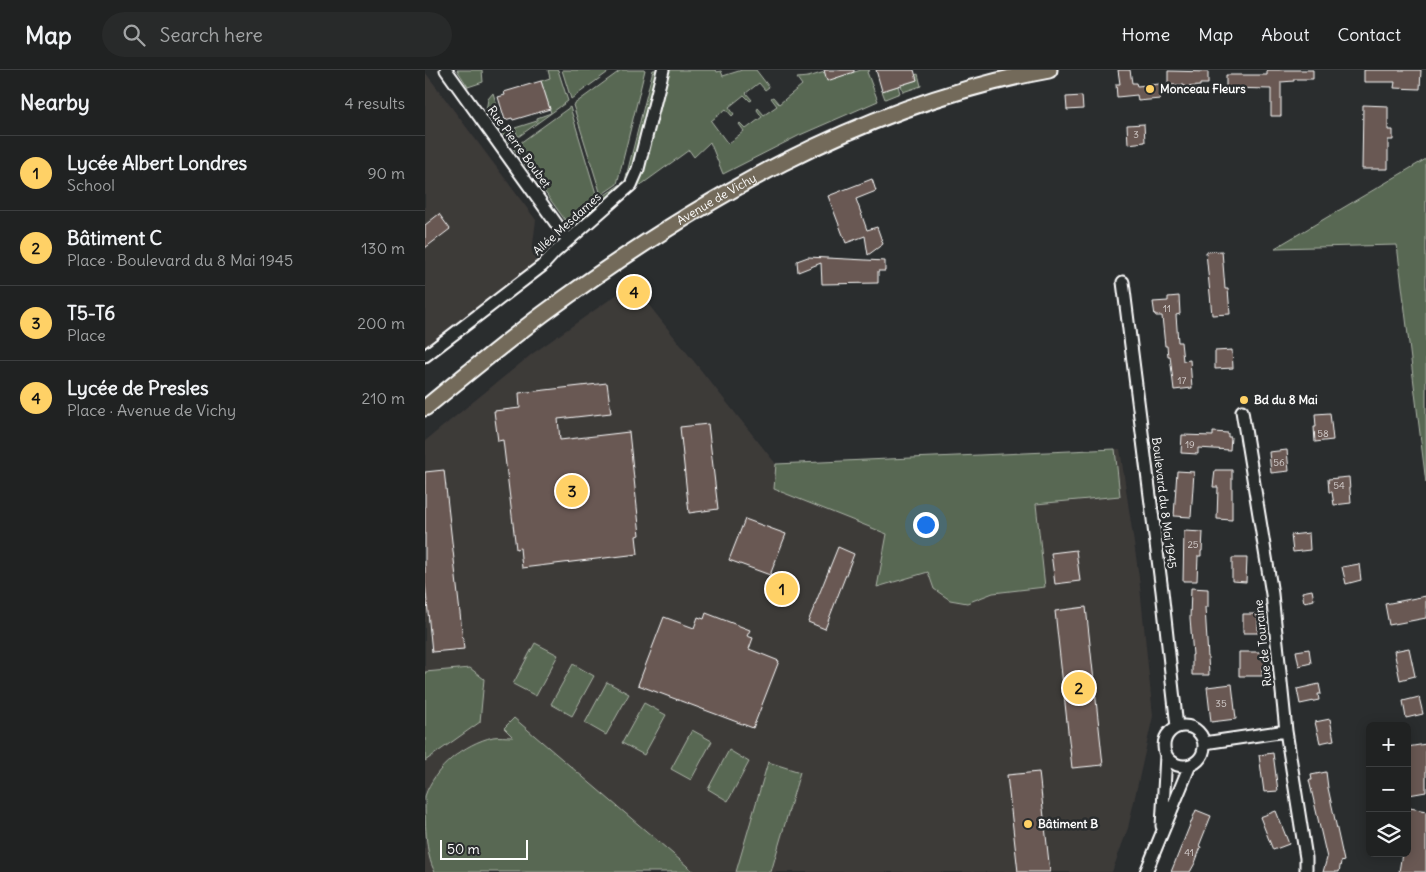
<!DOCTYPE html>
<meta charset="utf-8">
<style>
body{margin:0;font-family:Delius,sans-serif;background:#282a2a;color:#f1f3f6}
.controls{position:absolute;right:15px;bottom:15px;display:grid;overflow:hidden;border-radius:8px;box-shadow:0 2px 12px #0003}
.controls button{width:45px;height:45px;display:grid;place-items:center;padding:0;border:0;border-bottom:1px solid #3d3f40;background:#202222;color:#f1f3f6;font:25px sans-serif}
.scale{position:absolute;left:15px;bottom:12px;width:88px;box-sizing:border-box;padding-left:5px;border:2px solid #fff;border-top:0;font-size:14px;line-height:18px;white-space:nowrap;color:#fff;-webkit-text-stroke:4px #2a2d2e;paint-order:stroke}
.you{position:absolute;left:500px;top:454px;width:18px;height:18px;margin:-12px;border:4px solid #fff;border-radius:50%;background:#1a73e8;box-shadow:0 0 0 8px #1a73e833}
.badge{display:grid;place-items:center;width:32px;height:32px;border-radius:50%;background:#ffd166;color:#111;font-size:16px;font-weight:700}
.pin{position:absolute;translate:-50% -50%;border:2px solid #fff;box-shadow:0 1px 5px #0006}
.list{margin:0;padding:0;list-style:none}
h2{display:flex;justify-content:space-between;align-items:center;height:65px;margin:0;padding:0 20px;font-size:21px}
h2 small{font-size:16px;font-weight:400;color:#a2a4a5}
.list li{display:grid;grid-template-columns:32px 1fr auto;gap:15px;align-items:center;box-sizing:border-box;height:75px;padding:0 20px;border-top:1px solid #3d3f40}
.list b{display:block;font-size:19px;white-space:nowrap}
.list p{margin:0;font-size:16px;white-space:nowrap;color:#a2a4a5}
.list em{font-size:16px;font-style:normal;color:#a2a4a5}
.icon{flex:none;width:28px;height:28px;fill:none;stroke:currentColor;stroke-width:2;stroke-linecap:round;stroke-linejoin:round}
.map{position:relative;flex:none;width:1001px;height:802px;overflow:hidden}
header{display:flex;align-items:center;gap:30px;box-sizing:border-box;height:70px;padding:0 25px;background:#202222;border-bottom:1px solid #3d3f40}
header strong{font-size:24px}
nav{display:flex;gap:28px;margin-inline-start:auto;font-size:18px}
.search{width:350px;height:45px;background:#282a2a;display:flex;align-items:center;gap:12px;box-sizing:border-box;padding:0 18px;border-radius:28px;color:#a2a4a5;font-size:19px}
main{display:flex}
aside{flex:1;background:#202222}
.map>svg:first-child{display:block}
.built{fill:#3d3a39}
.green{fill:#586852;stroke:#acb4a8}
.building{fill:#695852;stroke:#fff}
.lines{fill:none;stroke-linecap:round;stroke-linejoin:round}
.minor-casing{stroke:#fff;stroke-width:15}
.major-casing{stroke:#fff;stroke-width:19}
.minor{stroke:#2a2d2e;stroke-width:11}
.major{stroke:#736b5a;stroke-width:15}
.poi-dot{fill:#ffd166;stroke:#2a2d2e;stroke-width:2}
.labels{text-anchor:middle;stroke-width:5;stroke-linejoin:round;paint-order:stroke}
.number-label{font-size:10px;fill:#dad5d4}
.poi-label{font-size:12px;font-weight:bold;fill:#fff;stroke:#2a2d2e;text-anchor:start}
.street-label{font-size:12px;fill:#fff;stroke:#2a2d2e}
</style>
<header>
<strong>Map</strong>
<div class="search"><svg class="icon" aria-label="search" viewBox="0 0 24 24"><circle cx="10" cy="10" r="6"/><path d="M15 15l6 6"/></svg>Search here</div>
<nav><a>Home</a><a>Map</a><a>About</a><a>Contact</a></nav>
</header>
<main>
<aside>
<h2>Nearby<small>4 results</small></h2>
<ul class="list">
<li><span class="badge">1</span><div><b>Lycée Albert Londres</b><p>School</p></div><em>90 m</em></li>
<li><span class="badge">2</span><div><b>Bâtiment C</b><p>Place · Boulevard du 8 Mai 1945</p></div><em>130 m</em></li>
<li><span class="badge">3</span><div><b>T5-T6</b><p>Place</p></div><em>200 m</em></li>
<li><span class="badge">4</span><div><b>Lycée de Presles</b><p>Place · Avenue de Vichy</p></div><em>210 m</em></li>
</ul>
</aside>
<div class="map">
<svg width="1001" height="802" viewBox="0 0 1001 802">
<rect width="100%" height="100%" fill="#2a2d2e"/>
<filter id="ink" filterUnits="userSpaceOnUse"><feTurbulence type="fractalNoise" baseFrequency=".02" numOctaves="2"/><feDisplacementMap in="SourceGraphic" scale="10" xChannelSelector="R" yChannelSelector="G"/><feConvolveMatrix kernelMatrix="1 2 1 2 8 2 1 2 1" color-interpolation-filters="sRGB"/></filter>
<g filter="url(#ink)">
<!-- built -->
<path class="built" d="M0,2L111,150L107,182L117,196L0,286Z
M207,214L351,394L695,379L714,507L728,646L703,758L687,802H0V371L107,284Z"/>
<!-- green -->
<path class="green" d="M32,0H57L58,12L43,17Z
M123,0H133L143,31L93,67L90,58L112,51V48L126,43L116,11L125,8Z
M137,0H186L146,29Z
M196,0H220L192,114L176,125L148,35Z
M228,0H232L207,100L197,116L179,132L177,127L200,111Z
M244,0H291L292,2L296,1L298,6L317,0H331L344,17L340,20L334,13L321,23L327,30L325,31L319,25L304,37L309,44L307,46L301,39L286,51L303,74L319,61L314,54L315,53L321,59L337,47L332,40L333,38L339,45L352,36L346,28L348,27L354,34L377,15L372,8L383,7L400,2L403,10L436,0H445L442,2L453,31L375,65L298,104L285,72L269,87L264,80L213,117L212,116L218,102Z
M493,4L496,16L478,22L476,15L492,10L490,5Z
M473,16L475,23L460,29L457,21Z
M68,23L80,61L85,59L88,70L84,73L61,41L63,29Z
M145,37L172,127L140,150L88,78Z
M1001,89V413L972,175L850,178Z
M173,130L175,135L147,159L142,153Z
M690,379L695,426L611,434L620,517L568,523L542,533L525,530L509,519L503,502L452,517L462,464L349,419L351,394Z
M110,573L133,585L111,626L88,614Z
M148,594L169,606L147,646L126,634Z
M45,598L59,609L55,652L0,691V602Z
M182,612L204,624L181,665L160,653Z
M219,633L241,645L219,685L197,673Z
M89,648L269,802H10C0,785 0,748 0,726C10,697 39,674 68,667C74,666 81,667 88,667L79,658Z
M267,660L287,671L266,710L246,699Z
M304,680L324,692L303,731L283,719Z
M343,692L375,702L346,802H311Z"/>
<!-- building -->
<path class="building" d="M399,0H429V2L402,11Z
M451,0H489L492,10L457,21Z
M693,0H705L707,13H711L712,16L735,14V29L713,31L712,25L692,27L691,14H695Z
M842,0H888V9H869V11L856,12V46H846V19L801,18V5H842Z
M939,0H996L995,19L969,18L970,12H939Z
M743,1L783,2V14H775V16L759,17V15H743Z
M116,11L125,39L88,50L87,48L80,50L73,27L80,25L79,22Z
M657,26L658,39L642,40L641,27Z
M938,35L963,36V60H968V70H963V99H937Z
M719,54L720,72L703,74L702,55Z
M447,109L451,121L431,129L442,160L452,157L458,174L443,185L440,166L421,173L403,126Z
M14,144L25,159L0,178V155Z
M797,181L800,219H803L805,244L787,245L781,182Z
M383,187L460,191V201H453V213L397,214L396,193L373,202L372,191Z
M754,226L755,244L751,245L753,272H756L758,291L765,290L767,318L749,320L745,286H743L742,276H740L737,246H730L728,232L743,231V227Z
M807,280L808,298L790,299V281Z
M182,313L186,343L133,349L135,370L204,362L215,465L211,466L213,484L97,498L95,478L91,479L78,370L73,371L69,341L95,338L94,323Z
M905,343L908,370L890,372L889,357H891L890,344Z
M283,354L293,439L264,443L255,357Z
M788,362L803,363V367H806L805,380L773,378V384L756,383L757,365L788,366Z
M862,380L864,401L846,403L844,382Z
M19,400L39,579L7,582L0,512V402Z
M790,400H807V450L792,449L793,417H788Z
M752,401L769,402L766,447L749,446Z
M924,407L926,433L909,435L907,422H904L903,409Z
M320,449L361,464L345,505L304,490Z
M759,461L778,462L777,481H776V486H773L772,511H758Z
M884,463L885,480L868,482L866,465Z
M413,477L429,484L400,559L383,552Z
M651,480L655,511L630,514L626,483Z
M807,488H822L821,512L807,511Z
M934,494L936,510L921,514L917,497Z
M766,518L783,519V537H780L784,605H767V585H768L765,549Z
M887,520L889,530L879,532L877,522Z
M1001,526V548L964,555L960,534Z
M661,537L678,695L647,698L630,541Z
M281,543L325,560L322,566L328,568L324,579L354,591L328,658L213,615L239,547L269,558L273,547L279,549Z
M818,544H833V563H818Z
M984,578L990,606L975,610L969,581Z
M884,579L886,593L874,596L871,581Z
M814,582H838L837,589H844V598H837V606H814Z
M807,614L811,649L786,652L782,617Z
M894,614L896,624H893L894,630L875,634L872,619Z
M994,627L998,644L981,648L978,631Z
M905,649L909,670L895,673L890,652Z
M1001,674V722L984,725L982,677Z
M848,683L853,721L839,722L834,685Z
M614,702L625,802H593L582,705Z
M901,702L903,718L919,791L916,792L914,802H898L902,788L884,710H887L886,705Z
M985,738L1001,741V802H974L977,783H982V754Z
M771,740L786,746L774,776L776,777L770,793L765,802H746Z
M851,741L864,774L848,780L835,747Z"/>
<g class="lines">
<!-- minor casing -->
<g class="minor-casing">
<path id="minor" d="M21,0L143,170
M698,212L737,521L752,657
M0,286L117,196L129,183L206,115L213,99L238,0
M817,341L847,524L861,661L881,788V802
M739 676a20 20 0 1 1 40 0a20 20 0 1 1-40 0Z
M779,673L861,661
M737,756L741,685
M721,802L765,695"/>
</g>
<!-- major casing -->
<g class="major-casing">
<g id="major">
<path id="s1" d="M0,338C39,306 78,274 118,244C270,132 436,34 624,0"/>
</g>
</g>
<!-- minor -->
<use href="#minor" class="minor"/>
<!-- major -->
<use href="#major" class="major"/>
</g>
</g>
<!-- markers -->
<g class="poi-dot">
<circle cx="725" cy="19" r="5"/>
<circle cx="819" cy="330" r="5"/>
<circle cx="603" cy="754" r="5"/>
</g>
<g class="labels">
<!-- number labels -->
<g class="number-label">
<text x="711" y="68">3</text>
<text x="742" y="242">11</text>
<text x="757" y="314">17</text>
<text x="898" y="367">58</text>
<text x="765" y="378">19</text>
<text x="854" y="396">56</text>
<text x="914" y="419">54</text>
<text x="768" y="478">25</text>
<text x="796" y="637">35</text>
<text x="764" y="786">41</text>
</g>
<!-- poi labels -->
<g class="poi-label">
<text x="735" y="23">Monceau Fleurs</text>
<text x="829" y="334">Bd du 8 Mai</text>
<text x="613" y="758">Bâtiment B</text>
</g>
<!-- street labels -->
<g class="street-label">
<text transform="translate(94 77) rotate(54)" y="4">Rue Pierre Boubet</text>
<text dy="4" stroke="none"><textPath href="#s1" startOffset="359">Avenue de Vichy</textPath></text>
<text transform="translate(142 154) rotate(-42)" y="4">Allée Mesdames</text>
<text transform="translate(739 433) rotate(83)" y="4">Boulevard du 8 Mai 1945</text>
<text transform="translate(838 573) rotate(-96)" y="4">Rue de Touraine</text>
</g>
</g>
</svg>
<div class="controls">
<button>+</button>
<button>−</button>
<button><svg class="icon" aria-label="layers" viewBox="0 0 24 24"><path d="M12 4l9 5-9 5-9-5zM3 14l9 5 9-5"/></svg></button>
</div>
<div class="scale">50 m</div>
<div class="you"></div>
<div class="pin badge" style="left:357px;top:519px">1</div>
<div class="pin badge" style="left:654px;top:618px">2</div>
<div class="pin badge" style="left:147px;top:421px">3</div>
<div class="pin badge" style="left:209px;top:222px">4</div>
</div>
</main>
